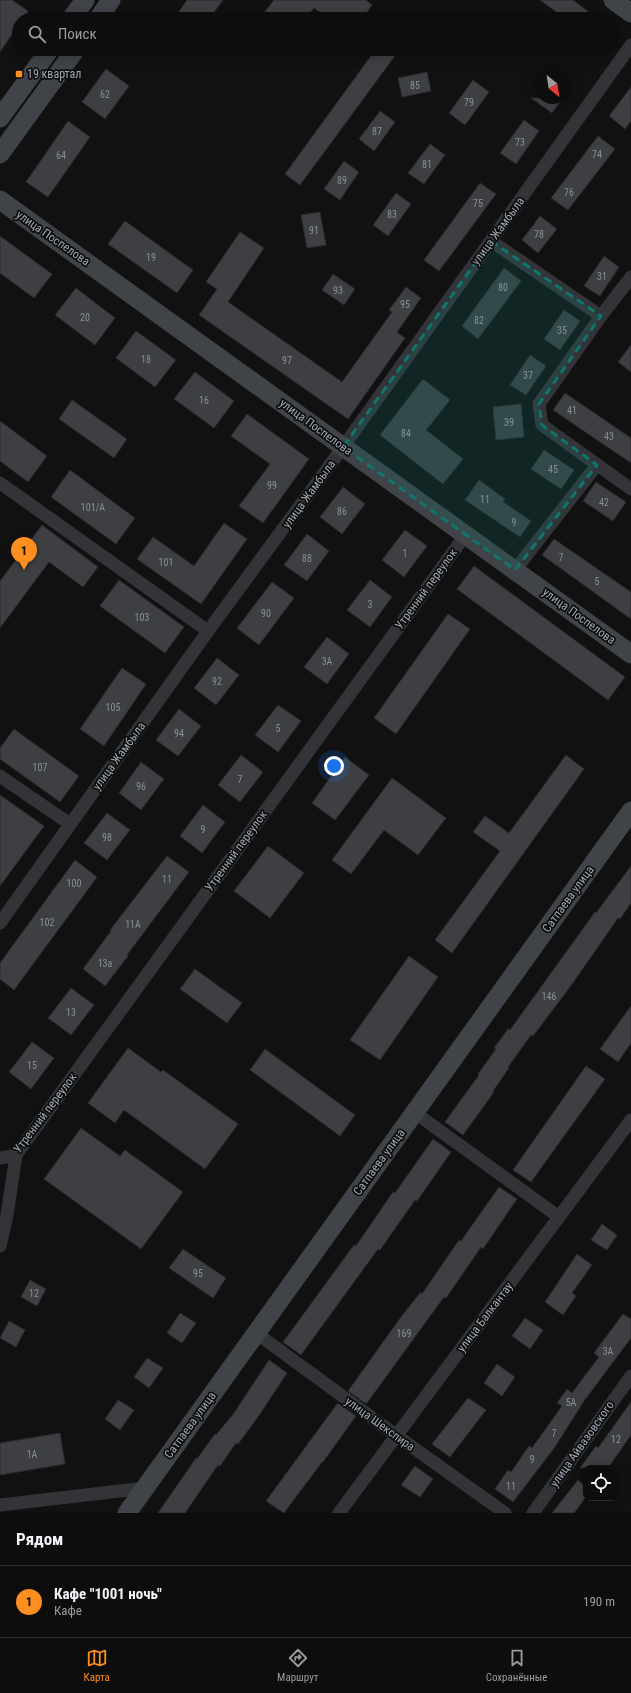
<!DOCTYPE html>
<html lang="ru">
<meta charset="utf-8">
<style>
body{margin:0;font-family:"Roboto Condensed",sans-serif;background:#1b1b1c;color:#f1f3f6}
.controls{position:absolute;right:12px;bottom:12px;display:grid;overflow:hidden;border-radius:8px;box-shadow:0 2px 10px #0003}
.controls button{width:36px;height:36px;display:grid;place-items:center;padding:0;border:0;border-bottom:1px solid #2d2d2e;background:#0d0d0e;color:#f1f3f6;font:20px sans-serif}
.compass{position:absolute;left:535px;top:68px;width:36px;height:36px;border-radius:50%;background:#0d0d0e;box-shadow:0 2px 10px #0003;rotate:150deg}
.you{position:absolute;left:334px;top:766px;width:14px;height:14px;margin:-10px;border:3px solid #fff;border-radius:50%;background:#1a73e8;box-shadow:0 0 0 6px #1a73e833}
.badge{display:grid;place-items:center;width:26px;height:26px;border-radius:50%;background:#fc8f20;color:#111;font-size:13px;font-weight:700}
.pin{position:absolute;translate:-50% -33px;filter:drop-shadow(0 1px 2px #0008)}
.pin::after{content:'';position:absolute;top:21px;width:14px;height:12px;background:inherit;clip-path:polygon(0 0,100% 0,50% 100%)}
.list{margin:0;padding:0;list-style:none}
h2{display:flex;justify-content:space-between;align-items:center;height:52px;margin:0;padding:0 16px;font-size:17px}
h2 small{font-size:13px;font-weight:400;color:#9a9c9e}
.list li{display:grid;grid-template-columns:26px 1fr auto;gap:12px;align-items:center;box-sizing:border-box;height:72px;padding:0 16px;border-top:1px solid #2d2d2e}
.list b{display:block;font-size:15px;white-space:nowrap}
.list p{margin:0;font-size:13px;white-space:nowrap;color:#9a9c9e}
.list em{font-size:13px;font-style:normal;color:#9a9c9e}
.icon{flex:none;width:22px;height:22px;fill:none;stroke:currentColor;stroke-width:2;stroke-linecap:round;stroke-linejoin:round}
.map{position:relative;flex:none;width:631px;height:1513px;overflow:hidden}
.search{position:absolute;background:#0d0d0e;box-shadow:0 2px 10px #0003;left:12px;right:12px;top:12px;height:44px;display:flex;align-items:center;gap:10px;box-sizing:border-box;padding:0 14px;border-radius:22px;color:#9a9c9e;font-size:15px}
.sheet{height:124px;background:#0d0d0e}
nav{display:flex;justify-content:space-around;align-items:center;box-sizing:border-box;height:56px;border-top:1px solid #2d2d2e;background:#0d0d0e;font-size:11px;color:#9a9c9e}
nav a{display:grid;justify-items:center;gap:2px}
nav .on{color:#fc8f20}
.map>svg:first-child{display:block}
.building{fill:#3d3f43;stroke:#2b2b2f}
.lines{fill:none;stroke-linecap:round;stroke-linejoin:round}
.street{stroke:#323438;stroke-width:13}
.secondary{stroke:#404348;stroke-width:19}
.marked{fill:#0f766e;fill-opacity:0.2;stroke:#0f766e;stroke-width:3;stroke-dasharray:8 5;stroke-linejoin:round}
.poi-dot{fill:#fc8f20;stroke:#0c0c0d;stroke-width:1.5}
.labels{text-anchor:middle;stroke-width:3.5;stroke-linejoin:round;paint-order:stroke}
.number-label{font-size:10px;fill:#888f98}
.poi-label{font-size:12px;fill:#a1aab4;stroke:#0c0c0d;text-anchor:start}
.street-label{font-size:12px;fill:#a1aab4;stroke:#0c0c0d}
</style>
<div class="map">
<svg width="631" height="1513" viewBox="0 0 631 1513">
<rect width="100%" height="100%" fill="#111112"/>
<!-- building -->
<path class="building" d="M0,0H12L28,11L23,19H19V24L0,52Z
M187,0H223L209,19H174Z
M274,0H366L372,5L362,19H329L314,8L305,19H270L263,14Z
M540,0H573L598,19H566Z
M376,49H400L300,185L285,174Z
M106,69L129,86L105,119L82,102Z
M427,72L431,91L402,97L398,78Z
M473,80L489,92L465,125L449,113Z
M631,87V121L625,129L609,116Z
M531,98H563L552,113Z
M380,111L395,122L374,151L359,139Z
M524,120L539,131L516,164L500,153Z
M68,121L90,137L48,197L26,182Z
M598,136L615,149L568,210L551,198Z
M430,144L445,155L424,184L408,173Z
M344,161L359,172L340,200L324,189Z
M480,183L496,194L439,271L424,260Z
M396,193L411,204L388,236L373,225Z
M320,212L326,245L307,248L301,215Z
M540,216L557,229L538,253L522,240Z
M125,221L193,270L177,293L108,244Z
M240,232L264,248L228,302L342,382L392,312L389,310L406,287L421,298L397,332L405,338L348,419L199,315L217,289L206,282Z
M0,236L52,274L34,298L0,273Z
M604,256L619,267L600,296L584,286Z
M504,268L521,281L478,339L462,326Z
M333,274L355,289L344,305L322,290Z
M76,288L115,318L95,345L55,315Z
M564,310L580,321L560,350L544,339Z
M136,331L176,360L155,387L116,358Z
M631,345V372L618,362Z
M530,355L546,366L526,395L510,385Z
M195,372L234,401L214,428L174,399Z
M423,379L450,400L426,430L463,459L443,484L380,435Z
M565,393L631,438V463L553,410Z
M72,400L127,439L114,458L59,419Z
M521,404L524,437L496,440L493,407Z
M247,414L309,459L263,523L239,506L270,464L231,436Z
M0,421L47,456L28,482L0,461Z
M544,450L574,470L561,489L531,469Z
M70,470L135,518L116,544L51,497Z
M479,480L505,499L503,502L531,521L520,537L465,500Z
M596,482L626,502L613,521L583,501Z
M343,487L365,504L342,534L320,517Z
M224,523L247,539L201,604L137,559L153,537L194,566Z
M42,525L98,567L83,587L49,562L0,628V581Z
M405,530L427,546L404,577L382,560Z
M307,534L329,551L307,581L284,565Z
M554,539L631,592V619L542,555Z
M474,566L625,677L608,700L457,589Z
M119,580L184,627L165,653L100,606Z
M370,580L392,597L370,627L347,610Z
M272,582L294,598L259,645L237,628Z
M448,614L470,629L396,734L374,718Z
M327,637L349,654L327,684L304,667Z
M217,658L239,675L216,705L194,688Z
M122,668L146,684L104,746L80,729Z
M278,705L301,721L278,752L255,735Z
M179,709L201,726L178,756L156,740Z
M14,729L79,776L60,802L0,759V748Z
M241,755L263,772L240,802L218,785Z
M566,755L584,769L452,953L435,940L500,851L473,832L485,816L509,833Z
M345,757L369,775L335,820L312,803Z
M141,762L164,779L141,810L119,793Z
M392,778L446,818L418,855L384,830L351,874L332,860Z
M0,795L44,826L0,886Z
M203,805L225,822L202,853L180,836Z
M107,813L130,830L107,860L84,843Z
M268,846L304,873L270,918L234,891Z
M167,856L189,872L127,955L128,956L105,986L83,969L111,931L110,930Z
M75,860L97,877L14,990L0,979V963Z
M631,866V903L620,919L618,918L570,987L533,1036L531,1035L508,1067L509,1068L493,1091L494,1092L463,1135L445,1122L479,1075L478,1074L496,1049L494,1048L508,1029L510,1030L595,912L596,913Z
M409,956L438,977L380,1060L350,1040Z
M195,969L242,1003L227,1023L180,989Z
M71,988L94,1005L71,1035L48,1018Z
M631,1006V1043L618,1062L600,1049Z
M32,1042L54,1058L31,1089L9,1072Z
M128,1048L161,1072L163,1070L238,1124L205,1169L124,1110L115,1123L88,1103Z
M265,1049L355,1115L340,1136L250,1070Z
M586,1066L605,1079L531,1182L513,1170Z
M81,1128L120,1156L125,1150L183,1192L141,1249L44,1179Z
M433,1139L451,1152L417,1201L415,1200L380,1250L378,1249L301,1355L283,1342L354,1245L356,1246L393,1192L395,1193Z
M499,1187L517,1199L483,1249L481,1247L446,1298L444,1297L367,1403H365L348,1391L401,1317L420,1293L422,1294L459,1240L461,1241Z
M602,1224L617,1235L607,1250L591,1240Z
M183,1249L226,1278L213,1298L169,1268Z
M577,1254L592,1265L572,1293L576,1296L563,1315L545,1302Z
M30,1280L46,1289L37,1306L21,1297Z
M180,1313L196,1323L182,1343L167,1333Z
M623,1314L631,1319V1338L584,1401L555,1447L513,1502L495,1489L508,1470L511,1472L529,1446L532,1448L562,1406L557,1403L567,1389L572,1393L599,1357L594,1353Z
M525,1318L543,1330L530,1349L512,1336Z
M9,1321L25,1330L16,1347L0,1338Z
M147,1358L163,1368L149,1388L134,1377Z
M269,1360L287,1373L258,1417L238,1444L236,1443L220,1466L218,1465L185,1513H158L196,1458L197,1459L215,1434L216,1435L234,1413Z
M497,1364L515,1377L502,1396L484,1383Z
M468,1398L486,1410L450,1457L432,1444Z
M118,1400L134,1410L120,1430L105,1419Z
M631,1402V1435L608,1468H580L596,1446L598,1448Z
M337,1404H339L356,1416L323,1462H322L284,1513L266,1501Z
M60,1433L65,1464L0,1475V1443Z
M415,1466L433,1479L420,1497L401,1485Z
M578,1480L586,1487V1497L574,1513H552Z"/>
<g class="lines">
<!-- street -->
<path class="street" d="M491,241L601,316L539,404L542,425L631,489
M601,316L631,277
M0,483L208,631
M515,570L597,465
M0,776L70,824
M0,923L208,631L343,447L631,45
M414,1112L559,1217
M0,1158L16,1155L466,534
M0,1246L7,1215L16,1155
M256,1333L397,1436L505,1513
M0,1505L145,1488
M339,1513L631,1120
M533,1513L631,1376"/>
<!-- secondary -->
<path class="secondary" d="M613,0L631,13
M71,19L85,0
M98,19L111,0
M0,118L50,49
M0,154L76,49
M0,200L631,654
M127,1513L631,811"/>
</g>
<!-- marked area -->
<path class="marked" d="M491,241L601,316L539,404L542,425L597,465L515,570L343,447Z"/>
<!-- markers -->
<rect class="poi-dot" x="15" y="70" width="8" height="8" rx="2"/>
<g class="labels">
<!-- number labels -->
<g class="number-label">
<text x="415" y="89">85</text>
<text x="105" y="98">62</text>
<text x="469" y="106">79</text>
<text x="377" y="135">87</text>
<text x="520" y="146">73</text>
<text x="597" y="158">74</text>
<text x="61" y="159">64</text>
<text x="427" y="168">81</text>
<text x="342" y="184">89</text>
<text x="569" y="196">76</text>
<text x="478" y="207">75</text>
<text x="392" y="218">83</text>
<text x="314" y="234">91</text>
<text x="539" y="238">78</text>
<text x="151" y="261">19</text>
<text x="602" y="280">31</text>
<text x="503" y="291">80</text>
<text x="338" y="294">93</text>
<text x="405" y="308">95</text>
<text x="85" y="321">20</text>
<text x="479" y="324">82</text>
<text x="562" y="334">35</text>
<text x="146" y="363">18</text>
<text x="287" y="364">97</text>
<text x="528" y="379">37</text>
<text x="204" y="404">16</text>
<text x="572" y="414">41</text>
<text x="509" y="426">39</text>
<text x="406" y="437">84</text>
<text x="609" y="440">43</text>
<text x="553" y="473">45</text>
<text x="272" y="489">99</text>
<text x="485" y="503">11</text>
<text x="604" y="506">42</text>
<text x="93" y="511">101/А</text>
<text x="342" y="515">86</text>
<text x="514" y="526">9</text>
<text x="405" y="557">1</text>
<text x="561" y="561">7</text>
<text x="307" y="562">88</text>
<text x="166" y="566">101</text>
<text x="597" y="585">5</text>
<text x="370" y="608">3</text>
<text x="266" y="617">90</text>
<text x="142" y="621">103</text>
<text x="327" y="665">3А</text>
<text x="217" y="685">92</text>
<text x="113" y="711">105</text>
<text x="278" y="732">5</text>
<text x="179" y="737">94</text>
<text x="40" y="771">107</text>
<text x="240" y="783">7</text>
<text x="141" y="790">96</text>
<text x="203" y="833">9</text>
<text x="107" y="841">98</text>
<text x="167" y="883">11</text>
<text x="74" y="887">100</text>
<text x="47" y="926">102</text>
<text x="133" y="928">11А</text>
<text x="105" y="967">13а</text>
<text x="549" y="1000">146</text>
<text x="71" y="1016">13</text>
<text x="32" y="1069">15</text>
<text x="198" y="1277">95</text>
<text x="34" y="1297">12</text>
<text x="404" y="1337">169</text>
<text x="608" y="1355">3А</text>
<text x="571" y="1406">5А</text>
<text x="554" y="1437">7</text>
<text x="616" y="1443">12</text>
<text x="32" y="1458">1А</text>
<text x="532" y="1463">9</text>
<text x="511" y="1490">11</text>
</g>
<!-- poi labels -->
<g class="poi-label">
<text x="27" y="78">19 квартал</text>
</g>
<!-- street labels -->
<g class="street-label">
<text transform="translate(498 231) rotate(-54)" y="4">улица Жамбыла</text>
<text transform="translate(53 238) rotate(35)" y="4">улица Поспелова</text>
<text transform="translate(316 427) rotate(36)" y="4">улица Поспелова</text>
<text transform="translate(309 494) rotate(-54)" y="4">улица Жамбыла</text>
<text transform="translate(426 589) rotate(-54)" y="4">Утренний переулок</text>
<text transform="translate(579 616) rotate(36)" y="4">улица Поспелова</text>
<text transform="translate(119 756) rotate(-54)" y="4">улица Жамбыла</text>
<text transform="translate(236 851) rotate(-54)" y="4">Утренний переулок</text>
<text transform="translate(568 899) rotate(-54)" y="4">Сатпаева улица</text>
<text transform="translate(45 1113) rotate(-53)" y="4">Утренний переулок</text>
<text transform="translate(379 1162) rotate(-54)" y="4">Сатпаева улица</text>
<text transform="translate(485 1317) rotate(-53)" y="4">улица Балкантау</text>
<text transform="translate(380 1424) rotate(36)" y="4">улица Шекспира</text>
<text transform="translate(190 1425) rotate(-54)" y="4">Сатпаева улица</text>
<text transform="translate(582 1444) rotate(-55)" y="4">улица Айвазовского</text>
</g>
</g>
</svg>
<div class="controls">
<button><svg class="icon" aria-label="locate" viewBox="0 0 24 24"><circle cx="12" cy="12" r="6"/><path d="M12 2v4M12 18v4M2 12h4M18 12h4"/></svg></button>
</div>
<svg class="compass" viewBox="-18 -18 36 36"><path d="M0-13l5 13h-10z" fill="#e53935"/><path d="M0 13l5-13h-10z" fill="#9a9c9e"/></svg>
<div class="you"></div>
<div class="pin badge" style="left:24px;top:570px">1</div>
<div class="search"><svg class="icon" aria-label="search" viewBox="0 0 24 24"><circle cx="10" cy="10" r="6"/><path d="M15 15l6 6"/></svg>Поиск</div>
</div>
<section class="sheet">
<h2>Рядом<small></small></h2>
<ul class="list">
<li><span class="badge">1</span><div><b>Кафе &quot;1001 ночь&quot;</b><p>Кафе</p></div><em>190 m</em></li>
</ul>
</section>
<nav>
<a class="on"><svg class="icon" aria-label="map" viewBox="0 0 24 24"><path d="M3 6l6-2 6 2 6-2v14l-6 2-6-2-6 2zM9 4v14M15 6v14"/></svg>Карта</a>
<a><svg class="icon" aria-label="directions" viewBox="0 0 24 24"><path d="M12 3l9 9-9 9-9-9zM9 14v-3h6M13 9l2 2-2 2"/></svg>Маршрут</a>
<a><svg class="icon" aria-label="saved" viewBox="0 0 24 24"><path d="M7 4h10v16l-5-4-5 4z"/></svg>Сохранённые</a>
</nav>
